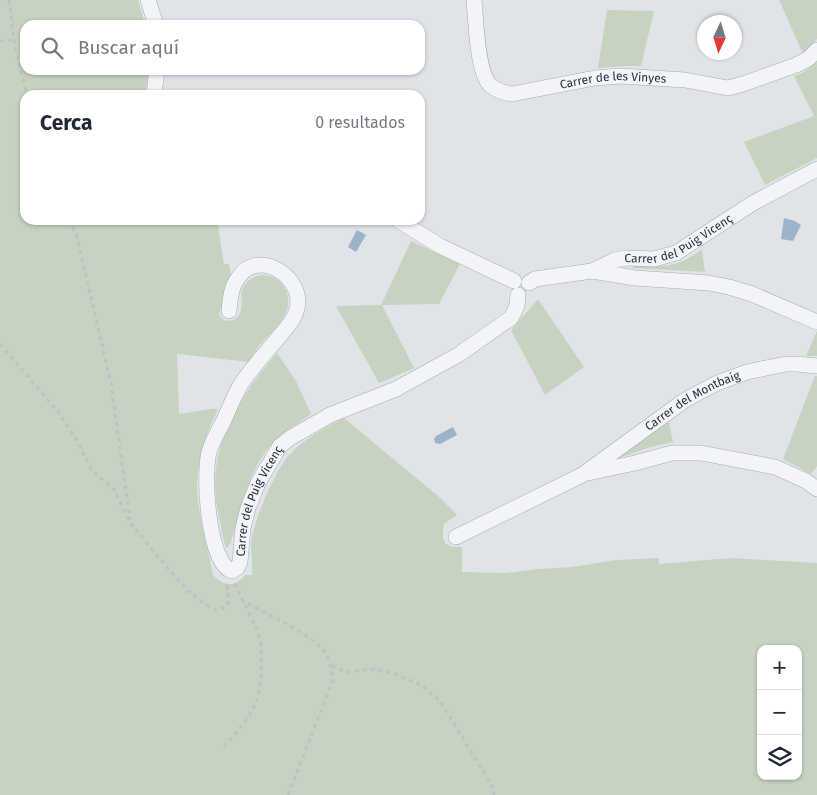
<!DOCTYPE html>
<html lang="es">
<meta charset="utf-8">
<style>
body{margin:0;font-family:"Fira Sans",sans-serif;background:#f2f2f3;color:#1f2937}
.controls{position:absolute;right:15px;bottom:15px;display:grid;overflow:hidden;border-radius:10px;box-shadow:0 1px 4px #0004}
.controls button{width:45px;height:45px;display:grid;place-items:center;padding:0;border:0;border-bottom:1px solid #e0e1e3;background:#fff;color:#1f2937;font:25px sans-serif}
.compass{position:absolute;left:697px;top:15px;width:45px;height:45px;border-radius:50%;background:#fff;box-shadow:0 1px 4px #0004;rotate:184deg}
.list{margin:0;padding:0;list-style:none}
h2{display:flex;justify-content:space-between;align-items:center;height:65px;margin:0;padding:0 20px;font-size:21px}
h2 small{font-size:16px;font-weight:400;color:#747a83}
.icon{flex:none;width:28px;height:28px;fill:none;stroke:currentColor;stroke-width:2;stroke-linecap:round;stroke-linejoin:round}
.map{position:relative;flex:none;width:817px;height:795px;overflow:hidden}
.search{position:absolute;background:#fff;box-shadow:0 1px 4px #0004;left:20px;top:20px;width:405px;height:55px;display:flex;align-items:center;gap:12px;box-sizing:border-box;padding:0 18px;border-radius:15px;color:#747a83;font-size:19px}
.panel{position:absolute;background:#fff;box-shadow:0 1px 4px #0004;left:20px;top:90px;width:405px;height:135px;border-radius:15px}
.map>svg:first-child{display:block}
.green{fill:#c6d3c1;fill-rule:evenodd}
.water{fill:#9cb3c8}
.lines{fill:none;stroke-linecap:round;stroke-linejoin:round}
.minor-casing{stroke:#a5abb3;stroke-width:16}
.path{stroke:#bec2c7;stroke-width:3;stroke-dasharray:4 4;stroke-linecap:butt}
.minor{stroke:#f3f4f7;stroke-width:15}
.labels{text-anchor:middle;stroke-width:4.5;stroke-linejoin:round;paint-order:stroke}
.street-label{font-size:12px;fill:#293240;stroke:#f0f3f6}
</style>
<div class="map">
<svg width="817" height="795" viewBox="0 0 817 795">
<rect width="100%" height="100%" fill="#e0e4e9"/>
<!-- green -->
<path class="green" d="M0,0H138L145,25H25V70H149L145,95H25V220H217L224,264H229L231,276L219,314C224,325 238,322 241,310C243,304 240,297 242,291C245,279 258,273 269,276C283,280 292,295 287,309C283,324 268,335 259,346C255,351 252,357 249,362L177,354L179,414L210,409H218C206,434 197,459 197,487C198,515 208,548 213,575C223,586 236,588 245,575H252C253,565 251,555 251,545C252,524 276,468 290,454C305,438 325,428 344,418L437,495L457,515L444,524C441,541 443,548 462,547V572L506,573L539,569L572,567L616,560L659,558V564L731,558L817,563V795H0ZM761,649H798V776H761Z
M779,0H817V39L803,54Z
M607,10L654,11L641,66H626L598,68Z
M817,62V158L765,185L744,142L814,116L794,76L802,73Z
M411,241L460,264L439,304L382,305L414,368L379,383L336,306L381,305Z
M702,249L705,272L633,268V266C663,266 677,269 702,249Z
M538,299L584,367L545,395L511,330Z
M817,331V356H806Z
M277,353L296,381L311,414C297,424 282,433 271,445C249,469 240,511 231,542L228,547L226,548C223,540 222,530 220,522C203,453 234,403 277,353Z
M815,376H817V466L811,474L783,459Z
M669,422L673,442L651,447L616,459L615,457Z"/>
<!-- water -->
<path class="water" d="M784,218L795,221L801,225L793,241L781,239Z
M357,230L366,235L356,252L348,247Z
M453,427L457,435L440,444L435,443L434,439L436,436Z"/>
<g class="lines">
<!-- minor casing -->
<g class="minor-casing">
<g id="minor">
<path d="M148,0L156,25"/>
<path id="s1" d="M474,0C476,20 477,72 490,85C497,91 504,93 512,94L595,78L620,76L685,80L728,88L743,84L796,65L808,59L817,50"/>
<path d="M154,95L157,70"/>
<path d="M398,220L440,246L514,281"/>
<path d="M592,271L635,278L709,283L729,287L752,294L817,322"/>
<path id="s2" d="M529,283L535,279L592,271L615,260L626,258L654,259L676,253L753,203L817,169"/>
<path id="s3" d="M229,311C230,300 231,287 238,278C256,250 296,272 298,300C298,307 295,316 291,322C275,343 256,362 241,384C234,396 229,409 223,422C218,431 213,440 210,449C202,471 208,564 232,571L237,568L240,562L243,528L248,508L258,483L280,446L290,438L330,415L396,389L458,355L511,318L517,306L518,295"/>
<path d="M588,473L635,463L672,453H701L775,467L806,481L817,489"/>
<path id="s4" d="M456,537L582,475L685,400L717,383L747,372L786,364H797L817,366"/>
</g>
</g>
<!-- path -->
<path class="path" d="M9,0L16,52L27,95
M0,41L14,40
M69,220L77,237L111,383L130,520
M0,344L59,413L76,439L92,471L114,489L130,523L166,566L188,591L206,605L216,610L224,608L229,602L227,584
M241,600C261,611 316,636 326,654C331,663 332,671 333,680L288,795
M332,666L346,672L375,669L395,674L423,686L440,701L493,787L494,795
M224,747C250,715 262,707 261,663C261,654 262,644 259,636C253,618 242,601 235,584"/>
<!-- minor -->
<use href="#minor" class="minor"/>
</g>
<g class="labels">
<!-- street labels -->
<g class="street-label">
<text dy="4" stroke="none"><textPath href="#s1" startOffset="214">Carrer de les Vinyes</textPath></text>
<text dy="4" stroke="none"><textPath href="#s2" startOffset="159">Carrer del Puig Vicenç</textPath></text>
<text dy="4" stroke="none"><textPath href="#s4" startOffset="274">Carrer del Montbaig</textPath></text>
<text dy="4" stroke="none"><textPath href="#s3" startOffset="499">Carrer del Puig Vicenç</textPath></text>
</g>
</g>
</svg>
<div class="controls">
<button>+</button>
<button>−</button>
<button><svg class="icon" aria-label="layers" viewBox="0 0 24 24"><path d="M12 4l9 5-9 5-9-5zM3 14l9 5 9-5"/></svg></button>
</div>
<svg class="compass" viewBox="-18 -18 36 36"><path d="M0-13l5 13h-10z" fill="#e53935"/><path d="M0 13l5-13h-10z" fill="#747a83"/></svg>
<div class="search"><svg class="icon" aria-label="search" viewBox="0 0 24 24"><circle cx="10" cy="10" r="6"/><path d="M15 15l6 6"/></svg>Buscar aquí</div>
<section class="panel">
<h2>Cerca<small>0 resultados</small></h2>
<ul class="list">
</ul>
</section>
</div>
